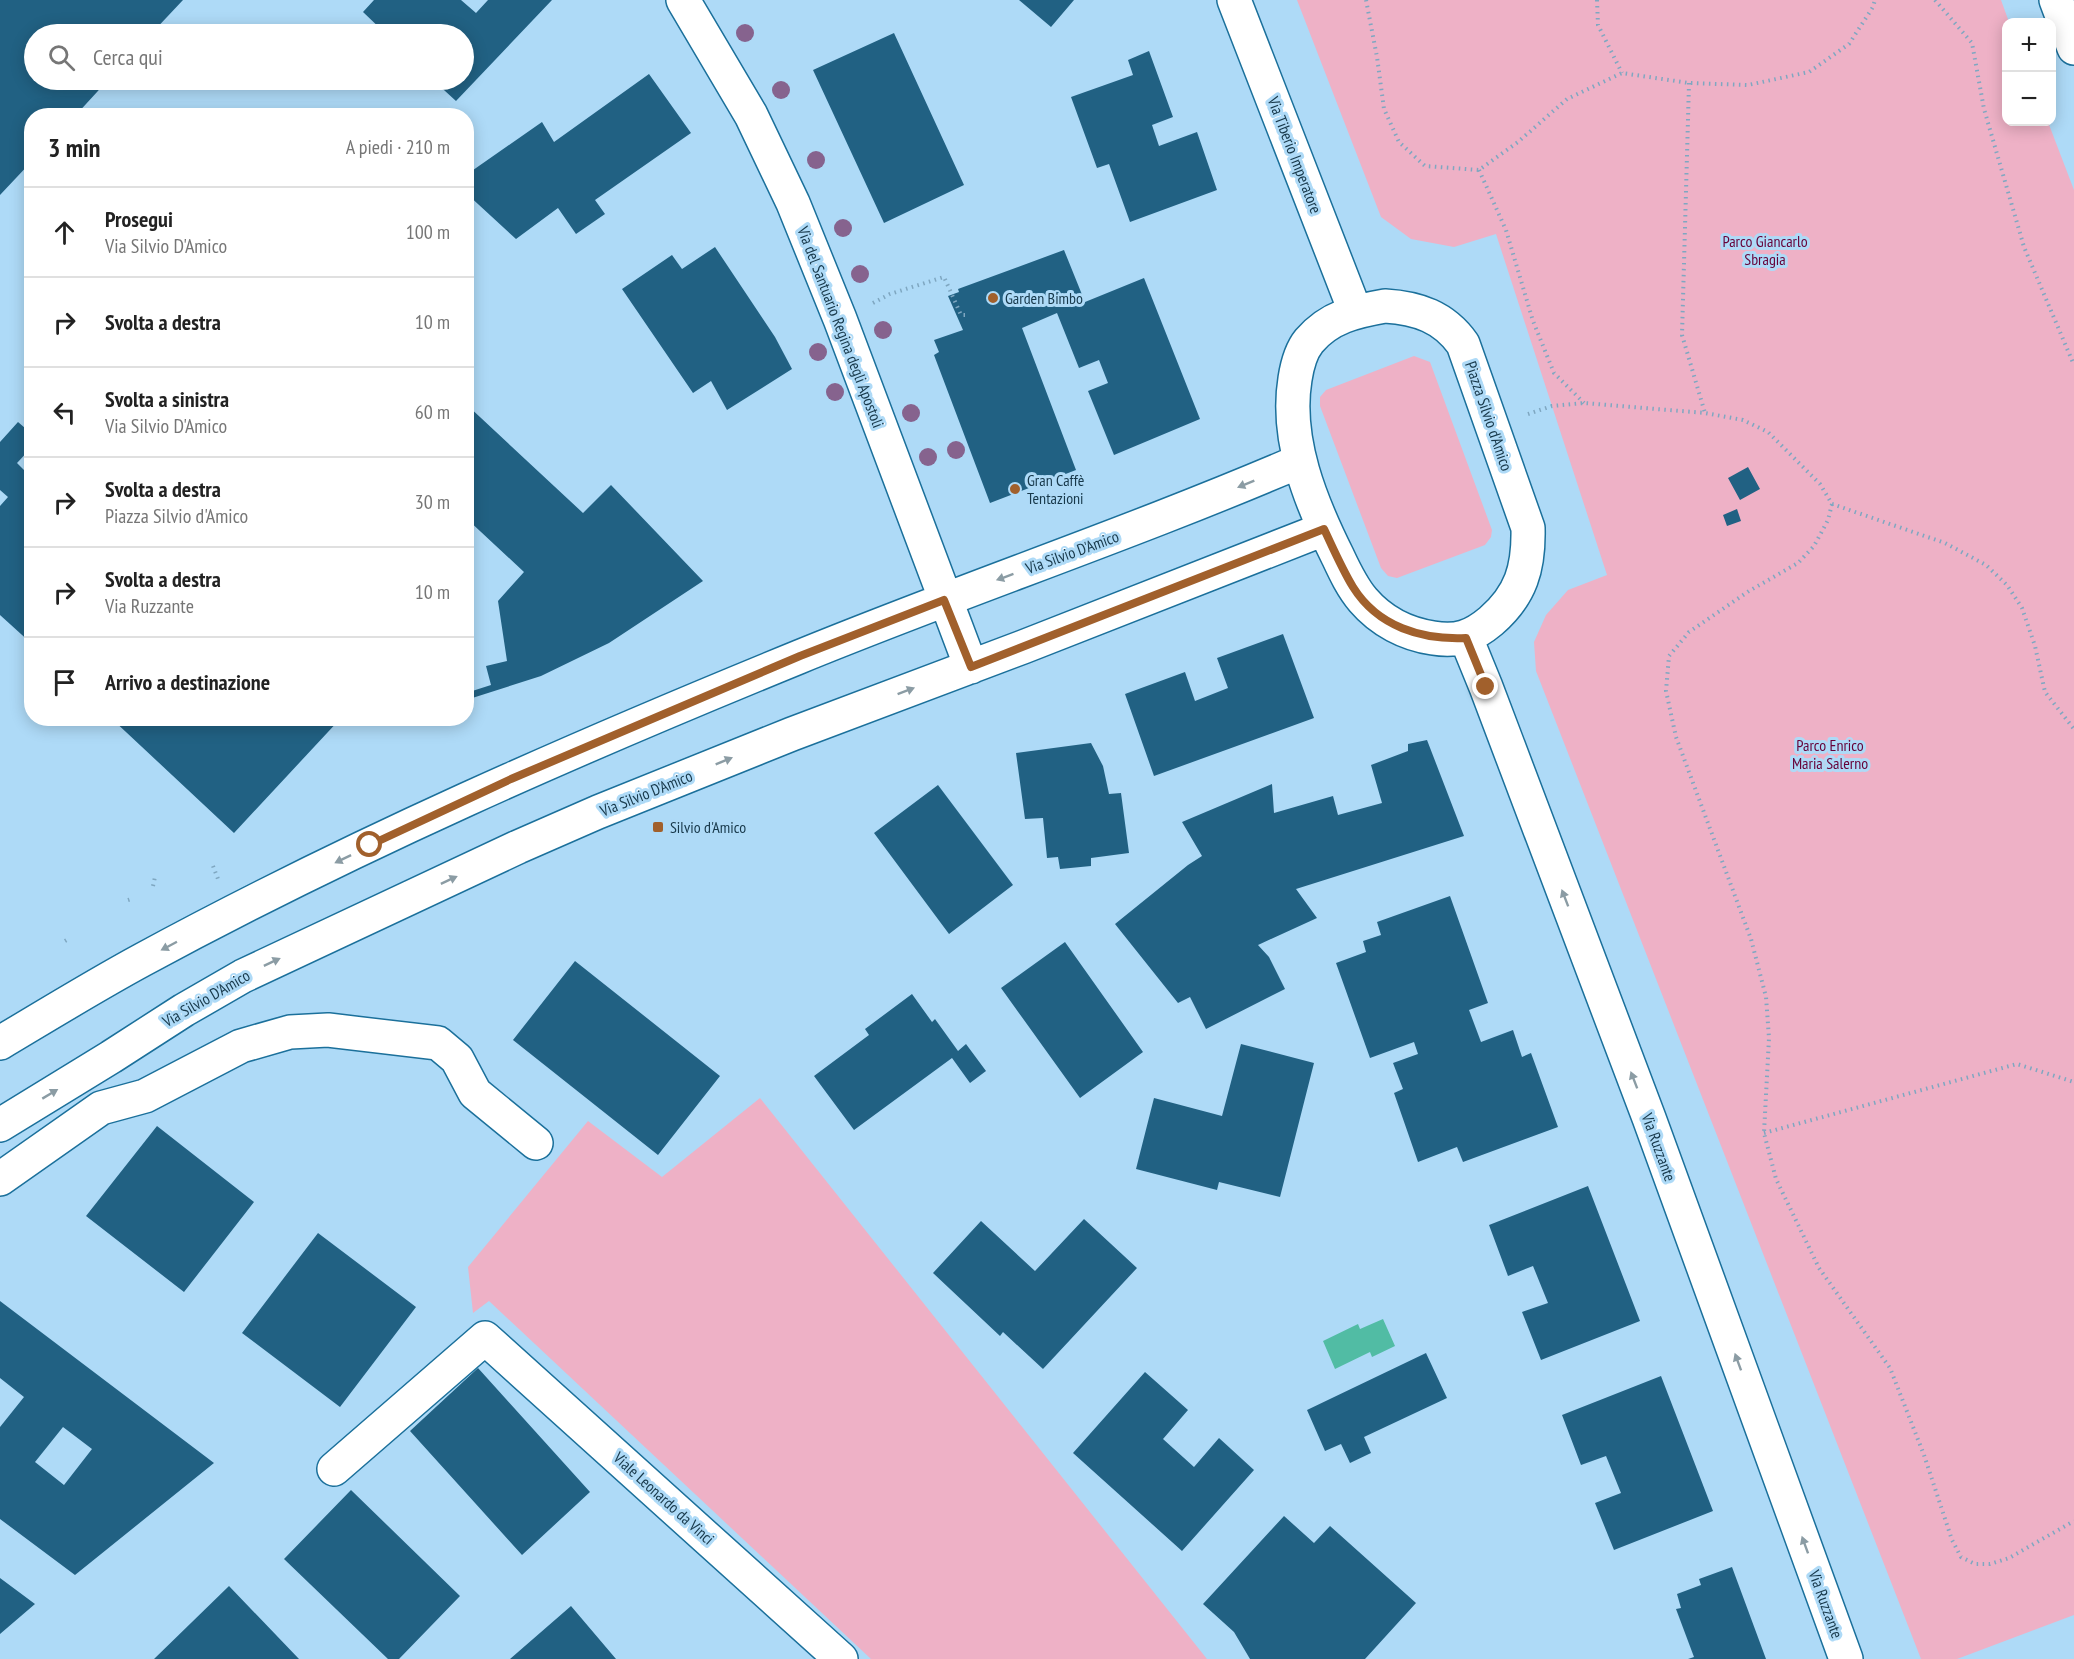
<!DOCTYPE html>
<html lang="it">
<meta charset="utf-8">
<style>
body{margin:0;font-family:"PT Sans Narrow",sans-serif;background:#f6f6f6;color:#222}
.controls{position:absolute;right:18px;top:18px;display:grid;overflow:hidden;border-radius:12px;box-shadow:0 3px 15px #0003}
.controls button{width:54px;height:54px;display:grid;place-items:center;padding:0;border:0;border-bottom:2px solid #e0e0e0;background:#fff;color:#222;font:30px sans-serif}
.stop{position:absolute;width:18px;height:18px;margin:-14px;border:4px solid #a1602c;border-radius:50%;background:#fff}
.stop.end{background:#a1602c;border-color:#fff;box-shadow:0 2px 6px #0008}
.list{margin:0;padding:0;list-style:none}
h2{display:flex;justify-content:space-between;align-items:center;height:78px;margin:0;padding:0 24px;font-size:26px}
h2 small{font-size:20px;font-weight:400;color:#767676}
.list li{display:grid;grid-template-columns:39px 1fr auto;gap:18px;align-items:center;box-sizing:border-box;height:90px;padding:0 24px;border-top:2px solid #e0e0e0}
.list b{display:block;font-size:22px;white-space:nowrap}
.list p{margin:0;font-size:20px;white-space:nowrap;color:#767676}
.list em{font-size:20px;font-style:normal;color:#767676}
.icon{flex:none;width:33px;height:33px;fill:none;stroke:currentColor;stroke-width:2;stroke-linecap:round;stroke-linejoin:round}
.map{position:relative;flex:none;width:2074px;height:1659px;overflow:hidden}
.search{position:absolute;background:#fff;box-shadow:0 3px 15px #0003;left:24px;top:24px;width:450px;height:66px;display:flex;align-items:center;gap:15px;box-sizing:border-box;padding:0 21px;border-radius:33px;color:#767676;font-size:22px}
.panel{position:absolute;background:#fff;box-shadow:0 3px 15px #0003;left:24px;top:108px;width:450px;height:618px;border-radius:24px}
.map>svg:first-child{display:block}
.green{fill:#eeb1c6}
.water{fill:#51bca4}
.building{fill:#216183;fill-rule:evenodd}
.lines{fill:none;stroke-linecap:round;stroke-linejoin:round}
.minor-casing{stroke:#1b709b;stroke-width:36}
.major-casing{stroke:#1b709b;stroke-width:36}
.path{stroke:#7fa7c1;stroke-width:4;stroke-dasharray:1.5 4.5;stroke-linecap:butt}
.minor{stroke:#fff;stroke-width:33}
.major{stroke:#fff;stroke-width:33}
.tree{fill:#86638e}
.oneway{fill:#8b9ca4}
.route{stroke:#a1602c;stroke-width:8}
.poi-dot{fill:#a1602c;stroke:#aedaf7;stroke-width:2}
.labels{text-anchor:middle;stroke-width:6;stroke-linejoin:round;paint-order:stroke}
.street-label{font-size:16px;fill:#17384a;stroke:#aedaf7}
.park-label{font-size:16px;fill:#660238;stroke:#aedaf7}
.poi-label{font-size:16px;fill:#17384a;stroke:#aedaf7;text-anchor:start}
</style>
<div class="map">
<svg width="2074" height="1659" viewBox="0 0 2074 1659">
<rect width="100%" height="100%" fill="#aedaf7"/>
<!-- green -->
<path class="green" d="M1297,0H2001L2009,22H2006V122H2048L2074,190V1615L1957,1659H1921L1536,671L1534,642L1546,615L1568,590L1607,575L1496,234L1454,247L1411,239L1381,217Z
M1414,356L1430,362L1492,530L1491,537L1485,545L1397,578L1388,576L1381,568L1320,406V397L1326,390Z
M760,1098L1207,1659H871L489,1301L473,1313L468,1267L588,1121L662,1177Z"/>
<!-- water -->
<path class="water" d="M1383,1319L1395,1346L1372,1357L1370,1352L1335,1369L1323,1341L1358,1324L1360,1329Z"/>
<!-- building -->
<path class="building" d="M0,0H183L151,34H34V80H108L75,116H32V161L0,195Z
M374,0H461L476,13L488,0H552L456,101L433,80H464V34H386L363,12Z
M1019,0H1074L1051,27Z
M894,33L964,185L884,223L813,70Z
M1149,51L1173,117L1152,125L1159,146L1197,132L1217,190L1130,222L1109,164L1097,168L1071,97L1133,75L1128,60Z
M649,74L691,133L595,200L605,214L576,234L558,208L516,239L466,193V175L542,122L554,142Z
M715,247L775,337L792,369L727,410L711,381L693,393L622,289L672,255L682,269Z
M1064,250L1085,302L1144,278L1200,419L1114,455L1088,391L1108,383L1099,360L1079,368L1057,313L1022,328L1076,470L990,503L934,355L939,352L934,340L963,330L948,296L959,292L958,289Z
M466,404L583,513L611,485L703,581L609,643L541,676L466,700V693L491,685L486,666L507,661L498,601L524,572L466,518Z
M18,422L32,434V447L17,463L29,475L32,472V644L0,615V506L8,497L0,490V442Z
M1748,467L1760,489L1740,500L1728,478Z
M1737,509L1741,521L1727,526L1723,515Z
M1283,634L1314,718L1154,776L1125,694L1185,672L1195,701L1228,688L1217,658Z
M111,718H341L234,833Z
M1427,740L1464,836L1296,889L1317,918L1258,945L1269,957L1285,989L1206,1029L1190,997L1178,1003L1115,924L1188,865L1202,856L1182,822L1272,784L1274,813L1333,796L1338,815L1382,803L1371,765L1408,751V744Z
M1091,743L1103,766L1109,794L1121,793L1129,853L1091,858V866L1060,869L1058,857L1047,858L1043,818L1025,819L1016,753Z
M938,785L1013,885L949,934L874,833Z
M1450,896L1488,1003L1469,1010L1481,1042L1513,1030L1522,1057L1531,1053L1558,1127L1463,1162L1457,1147L1418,1162L1394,1093L1403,1089L1393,1063L1418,1054L1414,1042L1370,1058L1336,963L1366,952L1363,941L1381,935L1377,922Z
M1065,942L1143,1052L1080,1098L1001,988Z
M575,961L720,1076L658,1155L513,1040Z
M912,994L932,1022L935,1019L958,1051L966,1044L986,1071L970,1083L952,1058L854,1130L814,1076L869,1035L865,1029Z
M1241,1044L1314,1063L1280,1197L1219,1182L1217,1190L1136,1169L1154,1098L1222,1116Z
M157,1126L254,1202L184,1292L86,1216Z
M1588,1186L1640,1321L1541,1360L1522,1312L1548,1303L1533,1266L1508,1276L1489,1225Z
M1084,1219L1137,1268L1043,1369L1003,1332L1000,1336L933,1273L981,1221L1035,1271Z
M318,1233L416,1307L340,1407L242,1333Z
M0,1301L214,1463L75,1575L0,1519V1427L24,1397L0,1378ZM63,1427L92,1449L64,1485L35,1462Z
M1426,1353L1447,1398L1364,1437L1371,1453L1350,1463L1341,1444L1325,1451L1307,1410Z
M478,1368L590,1492L522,1555L410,1431Z
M1145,1372L1188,1410L1163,1439L1194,1467L1219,1438L1254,1470L1182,1551L1073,1453Z
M1661,1376L1713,1511L1614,1550L1595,1503L1621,1493L1606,1456L1581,1465L1562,1415Z
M351,1490L460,1596L399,1659H388L284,1559Z
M1284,1516L1314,1543L1330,1526L1416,1603L1365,1659H1250L1234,1632L1203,1604Z
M1732,1567L1766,1659H1688L1694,1657L1676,1609L1681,1608L1677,1594L1701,1585L1699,1579Z
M0,1578L35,1604L0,1634Z
M229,1586L299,1659H154Z
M571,1606L616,1659H510Z"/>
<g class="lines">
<!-- minor casing -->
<g class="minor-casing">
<path id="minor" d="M683,0L751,115L793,203L840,319L971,667
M1234,0L1355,311
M1385,306C1418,308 1444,317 1463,344L1528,528C1529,568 1521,595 1491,621C1472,637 1457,642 1433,638C1406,634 1381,621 1363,600C1352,587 1345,572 1338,557C1311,503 1285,440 1295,379C1297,366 1300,352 1309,341C1329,317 1356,311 1385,306Z
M1466,638L1486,687L1649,1118L1846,1659
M0,1043C47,1015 94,986 142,960C354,845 576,748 799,657C965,589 1135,532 1300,461
M0,1125L111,1057L184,1010L243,976L518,847L598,812L792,734L1023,647L1324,529
M0,1179L101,1108L145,1096L241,1046L290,1032L328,1030L438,1043L457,1059L475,1093L536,1143
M334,1469L485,1338L841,1659"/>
</g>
<!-- major casing -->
<g class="major-casing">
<path id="major" d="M2056,0L2074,48"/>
</g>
<!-- path -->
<path class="path" d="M1366,0L1377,57L1384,109L1399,142L1425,166L1479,170L1518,142L1567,99L1622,73L1689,83L1748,85L1809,72L1849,44L1873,7L1875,0
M1597,0L1598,25L1622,73
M1935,0L1972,43L1984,109L2024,247L2074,365
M1689,83L1682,335L1705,413
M1479,170L1506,230L1533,321L1554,373L1584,403
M873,303L890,294L944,277L961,315H969
M1528,414L1552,406L1584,403L1705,413L1743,420L1768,432L1820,484L1832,504L1945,543L1986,565L2007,585L2022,608L2035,646L2045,692L2074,729
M1832,504L1828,520L1814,546L1798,563L1749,591L1689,632L1669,656L1666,691L1676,737L1751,939L1766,997L1769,1038L1764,1133L1776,1179L1819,1268L1890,1368L1924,1455L1952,1540L1961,1557L1975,1564H1990L2009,1558L2074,1521
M213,866L218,879
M153,886L155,877
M128,900L131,899
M65,941L70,938
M1764,1133L2017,1064L2074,1082"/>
<!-- minor -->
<use href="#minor" class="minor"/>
<!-- major -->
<use href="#major" class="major"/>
</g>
<!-- trees -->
<g class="tree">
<circle cx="745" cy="33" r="9"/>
<circle cx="781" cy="90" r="9"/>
<circle cx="816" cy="160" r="9"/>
<circle cx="843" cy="228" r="9"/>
<circle cx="860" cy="274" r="9"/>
<circle cx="883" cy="330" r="9"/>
<circle cx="818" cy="352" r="9"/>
<circle cx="835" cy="392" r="9"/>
<circle cx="911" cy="413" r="9"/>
<circle cx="956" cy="450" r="9"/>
<circle cx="928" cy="457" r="9"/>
</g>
<!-- one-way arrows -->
<defs><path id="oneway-solid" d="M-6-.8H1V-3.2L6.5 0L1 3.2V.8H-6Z" transform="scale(1.5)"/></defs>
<g class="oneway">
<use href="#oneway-solid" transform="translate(1246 484) rotate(158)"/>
<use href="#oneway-solid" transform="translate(1005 577) rotate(160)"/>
<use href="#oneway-solid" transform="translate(906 691) rotate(-21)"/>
<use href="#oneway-solid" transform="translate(724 761) rotate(-22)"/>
<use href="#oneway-solid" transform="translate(343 859) rotate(154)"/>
<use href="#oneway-solid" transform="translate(449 880) rotate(-25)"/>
<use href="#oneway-solid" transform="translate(1565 898) rotate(-111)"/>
<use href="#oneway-solid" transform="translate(169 946) rotate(152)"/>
<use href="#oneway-solid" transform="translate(272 962) rotate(-25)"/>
<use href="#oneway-solid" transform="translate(1634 1080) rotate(-111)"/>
<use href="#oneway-solid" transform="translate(50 1094) rotate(-31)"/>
<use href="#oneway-solid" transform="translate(1738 1362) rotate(-110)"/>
<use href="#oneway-solid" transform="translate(1805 1545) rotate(-110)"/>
</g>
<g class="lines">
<!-- route -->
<path class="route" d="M370,845L511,779L800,656L944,600L971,667L1324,529C1333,548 1342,569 1353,587C1378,627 1422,640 1466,638L1486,687"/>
</g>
<!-- markers -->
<g class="poi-dot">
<circle cx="993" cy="298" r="6"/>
<circle cx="1015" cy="489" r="6"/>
<rect x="652" y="821" width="12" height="12" rx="3"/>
</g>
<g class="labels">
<!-- street labels -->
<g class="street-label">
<text transform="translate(1295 155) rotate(69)" y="6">Via Tiberio Imperatore</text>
<text transform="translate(841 327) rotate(69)" y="6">Via del Santuario Regina degli Apostoli</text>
<text transform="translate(1489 416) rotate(71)" y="6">Piazza Silvio d'Amico</text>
<text transform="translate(1072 552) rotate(-20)" y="6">Via Silvio D'Amico</text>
<text transform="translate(646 793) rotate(-22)" y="6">Via Silvio D'Amico</text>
<text transform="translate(206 998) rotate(-30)" y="6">Via Silvio D'Amico</text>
<text transform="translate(1659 1147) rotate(70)" y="6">Via Ruzzante</text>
<text transform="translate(664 1498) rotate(42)" y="6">Viale Leonardo da Vinci</text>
<text transform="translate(1826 1604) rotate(70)" y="6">Via Ruzzante</text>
</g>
<!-- park labels -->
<g class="park-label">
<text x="1765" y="247">Parco Giancarlo<tspan x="1765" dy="18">Sbragia</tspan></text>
<text x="1830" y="751">Parco Enrico<tspan x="1830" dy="18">Maria Salerno</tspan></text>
</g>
<!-- poi labels -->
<g class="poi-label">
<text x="1005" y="304">Garden Bimbo</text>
<text x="1027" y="486">Gran Caffè<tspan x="1027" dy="18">Tentazioni</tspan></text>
<text x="670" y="833">Silvio d'Amico</text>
</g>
</g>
</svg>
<div class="controls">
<button>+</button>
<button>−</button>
</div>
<div class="stop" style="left:370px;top:845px"></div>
<div class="stop end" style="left:1486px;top:687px"></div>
<div class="search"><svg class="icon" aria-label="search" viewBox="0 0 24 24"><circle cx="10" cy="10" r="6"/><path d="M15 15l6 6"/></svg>Cerca qui</div>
<section class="panel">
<h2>3 min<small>A piedi · 210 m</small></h2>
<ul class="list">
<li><svg class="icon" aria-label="ahead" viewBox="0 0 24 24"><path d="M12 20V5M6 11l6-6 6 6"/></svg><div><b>Prosegui</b><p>Via Silvio D'Amico</p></div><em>100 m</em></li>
<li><svg class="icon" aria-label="right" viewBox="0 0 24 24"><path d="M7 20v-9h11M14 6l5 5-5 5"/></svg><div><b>Svolta a destra</b></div><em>10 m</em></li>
<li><svg class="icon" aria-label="left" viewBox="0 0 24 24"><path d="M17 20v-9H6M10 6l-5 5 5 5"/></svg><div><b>Svolta a sinistra</b><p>Via Silvio D'Amico</p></div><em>60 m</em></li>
<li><svg class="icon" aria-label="right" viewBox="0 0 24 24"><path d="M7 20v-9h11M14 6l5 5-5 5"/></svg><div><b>Svolta a destra</b><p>Piazza Silvio d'Amico</p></div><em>30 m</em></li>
<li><svg class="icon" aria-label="right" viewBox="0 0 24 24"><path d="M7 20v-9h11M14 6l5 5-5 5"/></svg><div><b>Svolta a destra</b><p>Via Ruzzante</p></div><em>10 m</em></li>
<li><svg class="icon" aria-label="arrive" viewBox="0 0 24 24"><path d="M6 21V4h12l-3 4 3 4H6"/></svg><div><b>Arrivo a destinazione</b></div></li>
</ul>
</section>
</div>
